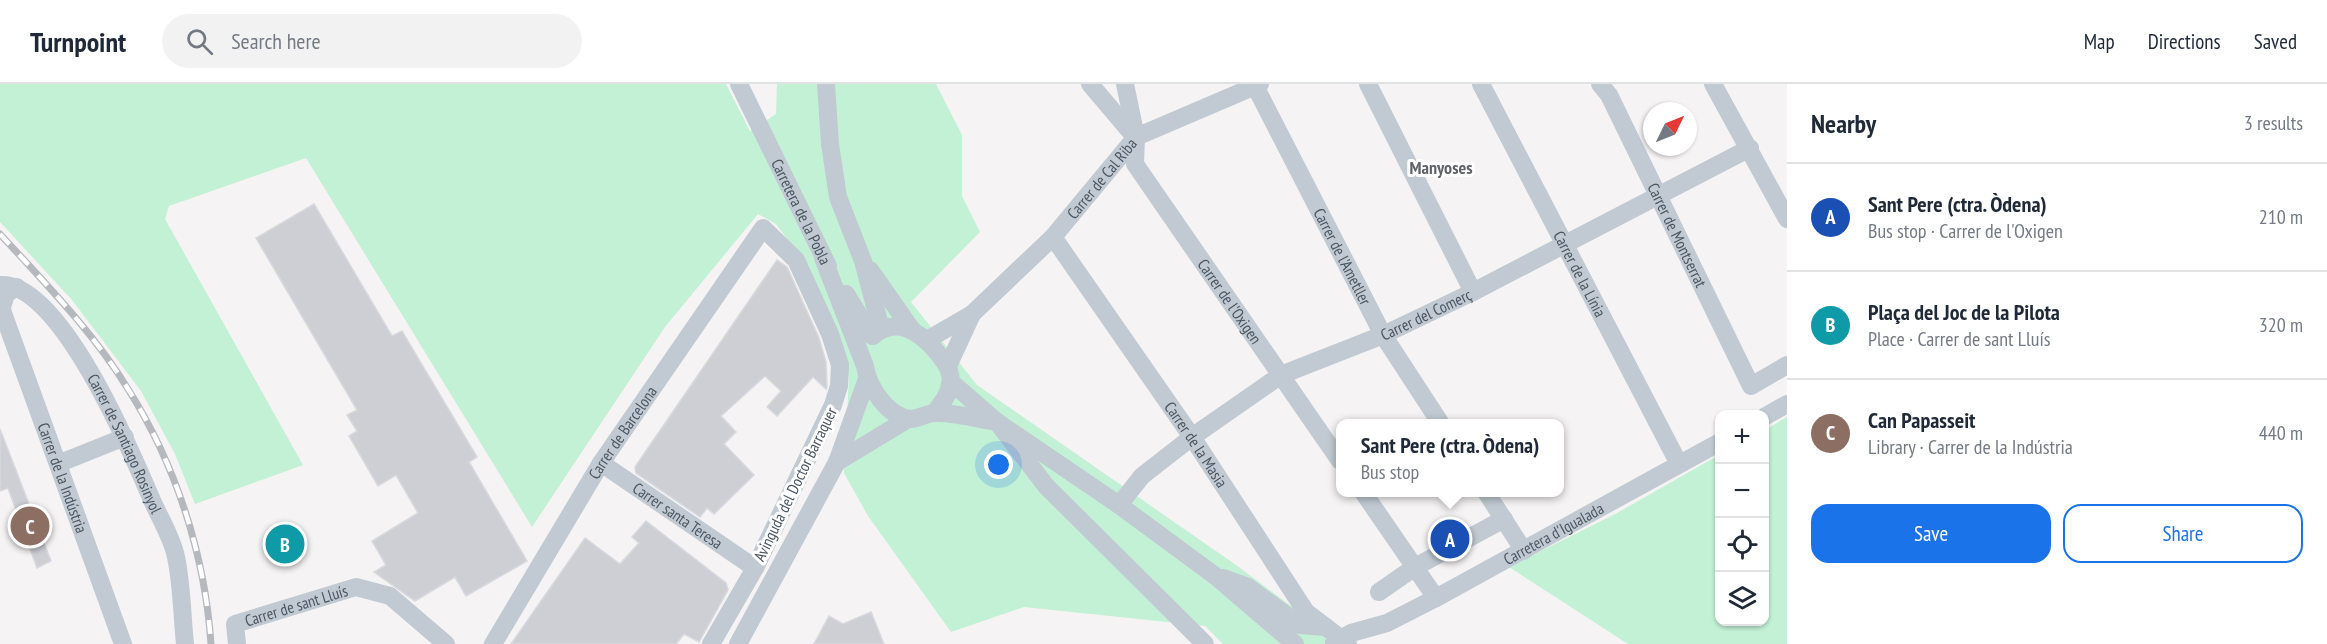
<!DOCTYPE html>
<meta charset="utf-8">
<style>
body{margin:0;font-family:"PT Sans Narrow",sans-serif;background:#f2f2f3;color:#1f2937}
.controls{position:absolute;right:18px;bottom:18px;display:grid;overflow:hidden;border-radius:12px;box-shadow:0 2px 4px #0004}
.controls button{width:54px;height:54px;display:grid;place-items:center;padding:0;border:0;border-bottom:2px solid #e0e1e3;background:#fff;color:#1f2937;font:30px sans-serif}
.compass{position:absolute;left:1643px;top:18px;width:54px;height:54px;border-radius:50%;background:#fff;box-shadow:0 2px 4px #0004;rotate:47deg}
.you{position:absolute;left:999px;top:381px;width:21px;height:21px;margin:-15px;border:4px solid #fff;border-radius:50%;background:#1a73e8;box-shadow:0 0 0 9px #1a73e833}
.badge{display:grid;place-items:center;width:39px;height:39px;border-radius:50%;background:#1a73e8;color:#fff;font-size:20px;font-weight:700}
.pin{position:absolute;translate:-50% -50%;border:3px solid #fff;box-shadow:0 2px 6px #0006}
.popup{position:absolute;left:1336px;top:335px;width:228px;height:78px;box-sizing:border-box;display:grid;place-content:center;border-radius:12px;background:#fff;filter:drop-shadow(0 2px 4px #0005);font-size:20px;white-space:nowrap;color:#747a83}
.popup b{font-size:22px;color:#1f2937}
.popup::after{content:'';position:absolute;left:50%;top:100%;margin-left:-12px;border:12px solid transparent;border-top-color:#fff}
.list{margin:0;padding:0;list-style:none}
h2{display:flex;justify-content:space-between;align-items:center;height:78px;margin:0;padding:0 24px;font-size:26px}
h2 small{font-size:20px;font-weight:400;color:#747a83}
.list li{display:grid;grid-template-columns:39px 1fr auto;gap:18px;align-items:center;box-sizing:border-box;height:108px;padding:0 24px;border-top:2px solid #e0e1e3}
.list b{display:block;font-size:22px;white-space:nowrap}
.list p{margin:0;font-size:20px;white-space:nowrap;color:#747a83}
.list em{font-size:20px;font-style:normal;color:#747a83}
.actions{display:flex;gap:12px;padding:18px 24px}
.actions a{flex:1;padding:14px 0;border:2px solid #1a73e8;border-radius:18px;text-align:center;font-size:21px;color:#1a73e8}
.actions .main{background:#1a73e8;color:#fff}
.icon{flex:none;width:33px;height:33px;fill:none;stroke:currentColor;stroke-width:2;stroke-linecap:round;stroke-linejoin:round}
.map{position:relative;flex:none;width:1787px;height:560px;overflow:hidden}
header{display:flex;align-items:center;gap:36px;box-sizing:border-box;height:84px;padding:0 30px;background:#fff;border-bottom:2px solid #e0e1e3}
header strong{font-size:28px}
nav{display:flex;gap:33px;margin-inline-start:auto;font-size:21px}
.search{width:420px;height:54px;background:#f2f2f3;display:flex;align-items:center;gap:15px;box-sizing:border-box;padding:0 21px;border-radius:33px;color:#747a83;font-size:22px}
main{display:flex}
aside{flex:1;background:#fff}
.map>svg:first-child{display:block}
.green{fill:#c3f1d5}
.building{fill:#cdcfd5;stroke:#d7d9de;stroke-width:1.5}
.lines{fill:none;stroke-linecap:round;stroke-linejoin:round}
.minor{stroke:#c1cad2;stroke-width:18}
.rail-casing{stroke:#b5b8bd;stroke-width:7}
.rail{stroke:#fff;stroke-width:4.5;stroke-dasharray:14;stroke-linecap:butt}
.labels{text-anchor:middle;stroke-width:6;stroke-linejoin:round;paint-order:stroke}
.street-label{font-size:16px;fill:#4a5661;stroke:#fff}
.neighbourhood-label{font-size:18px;font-weight:bold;fill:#5f6368;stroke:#fff}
</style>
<header>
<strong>Turnpoint</strong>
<div class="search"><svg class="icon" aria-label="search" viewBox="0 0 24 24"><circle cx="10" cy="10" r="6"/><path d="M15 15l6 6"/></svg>Search here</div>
<nav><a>Map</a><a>Directions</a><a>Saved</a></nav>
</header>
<main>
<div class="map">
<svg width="1787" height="560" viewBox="0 0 1787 560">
<rect width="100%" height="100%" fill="#f5f3f3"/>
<!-- green -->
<path class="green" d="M0,0H726L750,47L776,30L777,0H936L962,51V112L980,148L911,218L977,301L1236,481L1295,525L1331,560H1223L1205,542L1024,523L951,548L868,432L844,389L849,293L802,175L776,140L758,130L665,243L532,443L306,74L169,122L165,135L303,381L195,420L175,370L141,307L72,216L0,138Z
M1787,333V560H1628L1509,483L1617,429L1719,371L1720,538H1764L1765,346Z"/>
<!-- building -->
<path class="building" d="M314,120L392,252L402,247L477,373L469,378L527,477L466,512L455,493L415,517L374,488L386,481L372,457L418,429L396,391L378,402L349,352L357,347L347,331L357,326L256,154Z
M777,176L787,183L819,254L826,278L827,303L826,305L813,293L777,332L767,323L781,307L765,292L721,332L736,348L724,360L754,391L714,430L707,424L700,433L636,389L635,383Z
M0,345L51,477L37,484L8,404L0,407Z
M646,437L726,499L728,506L699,558L684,550L676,560H511L585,454L620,480L639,459L632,453Z
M871,528L884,560H814L829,532L843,540Z"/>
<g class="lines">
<!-- minor -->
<g class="minor">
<path id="s1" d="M739,0L828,182"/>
<path d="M826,0L830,60L838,113L863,177L881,245"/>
<path d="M1090,0L1134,52"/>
<path id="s2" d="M1125,0L1136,53L1135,80L1340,377"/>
<path id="s3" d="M1254,0L1383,251L1441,340"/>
<path d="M1368,0L1473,208"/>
<path id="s4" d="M1481,0L1679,380"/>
<path id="s5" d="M1600,0L1609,11L1751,302L1787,281"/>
<path d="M1713,0L1787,135"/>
<path id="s6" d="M1053,153L1192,353L1306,528L1348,560"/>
<path d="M823,174L865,282C868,302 887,333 911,335C920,335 928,328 937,329C957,329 978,335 997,338L1046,402L1205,560"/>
<path d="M870,186L912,246"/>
<path id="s7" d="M0,201C59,196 131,367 151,414C159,433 172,453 176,473C182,501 182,532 185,560"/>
<path id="s8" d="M17,203L6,210L2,223L3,229L123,560"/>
<path d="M846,210L872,252"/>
<path d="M873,252C896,232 919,247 936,267C944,277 953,287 950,300C949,311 942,319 935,328"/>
<path id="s9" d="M927,256L972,230L1053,153L1136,53L1260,0"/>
<path d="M948,282L972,230"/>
<path d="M951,298L997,338L1119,421L1214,491L1295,560"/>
<path d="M1764,333L1787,320"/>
<path d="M837,378L908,335"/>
<path d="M60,379L125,353"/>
<path id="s10" d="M601,379L755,484"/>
<path d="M1363,408L1436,514"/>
<path d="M1486,408L1524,467"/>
<path id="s11" d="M1119,421L1142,392L1192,353L1281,291L1383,251L1473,208L1750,64"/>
<path d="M1223,494L1248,503L1300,541L1326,543"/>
<path d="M1379,508L1415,483L1504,435"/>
<path id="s12" d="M1334,559L1351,549L1387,539L1436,514L1720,358"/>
<path id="s13" d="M237,560L235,540L356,503L390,512L446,560"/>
<path id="s14" d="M493,560L601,379L763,144L796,176L830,250L840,281L839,302L833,321L755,484L711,560"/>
<path d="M738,560L837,378L867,295"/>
</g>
<!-- rail casing -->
<g class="rail-casing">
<path id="rail" d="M0,150C45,199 93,248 128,305C176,381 205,471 211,560"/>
</g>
<!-- rail -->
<use href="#rail" class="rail"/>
</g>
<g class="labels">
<!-- street labels -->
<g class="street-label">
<text dy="6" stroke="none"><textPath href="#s9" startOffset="240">Carrer de Cal Riba</textPath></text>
<text dy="6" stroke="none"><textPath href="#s1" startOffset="142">Carretera de la Pobla</textPath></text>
<text dy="6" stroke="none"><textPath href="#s5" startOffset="170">Carrer de Montserrat</textPath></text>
<text dy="6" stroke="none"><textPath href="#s3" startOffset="194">Carrer de l'Ametller</textPath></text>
<text dy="6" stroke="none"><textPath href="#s4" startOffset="214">Carrer de la Línia</textPath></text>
<text dy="6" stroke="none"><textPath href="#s2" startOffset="248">Carrer de l'Oxigen</textPath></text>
<text dy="6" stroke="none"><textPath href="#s11" startOffset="366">Carrer del Comerç</textPath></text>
<text dy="6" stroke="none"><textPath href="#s14" startOffset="248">Carrer de Barcelona</textPath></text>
<text dy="6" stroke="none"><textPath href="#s7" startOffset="210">Carrer de Santiago Rosinyol</textPath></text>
<text dy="6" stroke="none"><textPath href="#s6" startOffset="252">Carrer de la Masia</textPath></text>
<text dy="6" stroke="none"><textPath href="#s8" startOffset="208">Carrer de la Indústria</textPath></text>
<text transform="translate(795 400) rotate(-64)" y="6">Avinguda del Doctor Barraquer</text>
<text dy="6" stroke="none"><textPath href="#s10" startOffset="93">Carrer santa Teresa</textPath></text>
<text dy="6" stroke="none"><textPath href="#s12" startOffset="246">Carretera d'Igualada</textPath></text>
<text dy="6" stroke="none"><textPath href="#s13" startOffset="84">Carrer de sant Lluís</textPath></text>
</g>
<!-- neighbourhood labels -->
<g class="neighbourhood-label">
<text x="1441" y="90">Manyoses</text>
</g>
</g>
</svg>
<div class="controls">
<button>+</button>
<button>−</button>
<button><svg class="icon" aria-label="locate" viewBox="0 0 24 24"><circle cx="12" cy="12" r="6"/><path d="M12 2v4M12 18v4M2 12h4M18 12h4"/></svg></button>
<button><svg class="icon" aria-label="layers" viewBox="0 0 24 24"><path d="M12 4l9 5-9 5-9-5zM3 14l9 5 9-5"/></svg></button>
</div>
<svg class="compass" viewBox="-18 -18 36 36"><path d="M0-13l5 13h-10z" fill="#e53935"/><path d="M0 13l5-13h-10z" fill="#747a83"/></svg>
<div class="you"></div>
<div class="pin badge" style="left:1450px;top:455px;background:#1a4fb4">A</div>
<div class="popup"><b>Sant Pere (ctra. Òdena)</b>Bus stop</div>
<div class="pin badge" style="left:285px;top:460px;background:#0f9aa8">B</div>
<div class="pin badge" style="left:30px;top:442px;background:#8d6e63">C</div>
</div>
<aside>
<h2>Nearby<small>3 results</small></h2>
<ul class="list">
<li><span class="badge" style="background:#1a4fb4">A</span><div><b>Sant Pere (ctra. Òdena)</b><p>Bus stop · Carrer de l'Oxigen</p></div><em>210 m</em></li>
<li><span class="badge" style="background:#0f9aa8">B</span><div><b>Plaça del Joc de la Pilota</b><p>Place · Carrer de sant Lluís</p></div><em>320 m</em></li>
<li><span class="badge" style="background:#8d6e63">C</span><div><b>Can Papasseit</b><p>Library · Carrer de la Indústria</p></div><em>440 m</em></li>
</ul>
<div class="actions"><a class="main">Save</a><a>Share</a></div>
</aside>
</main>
